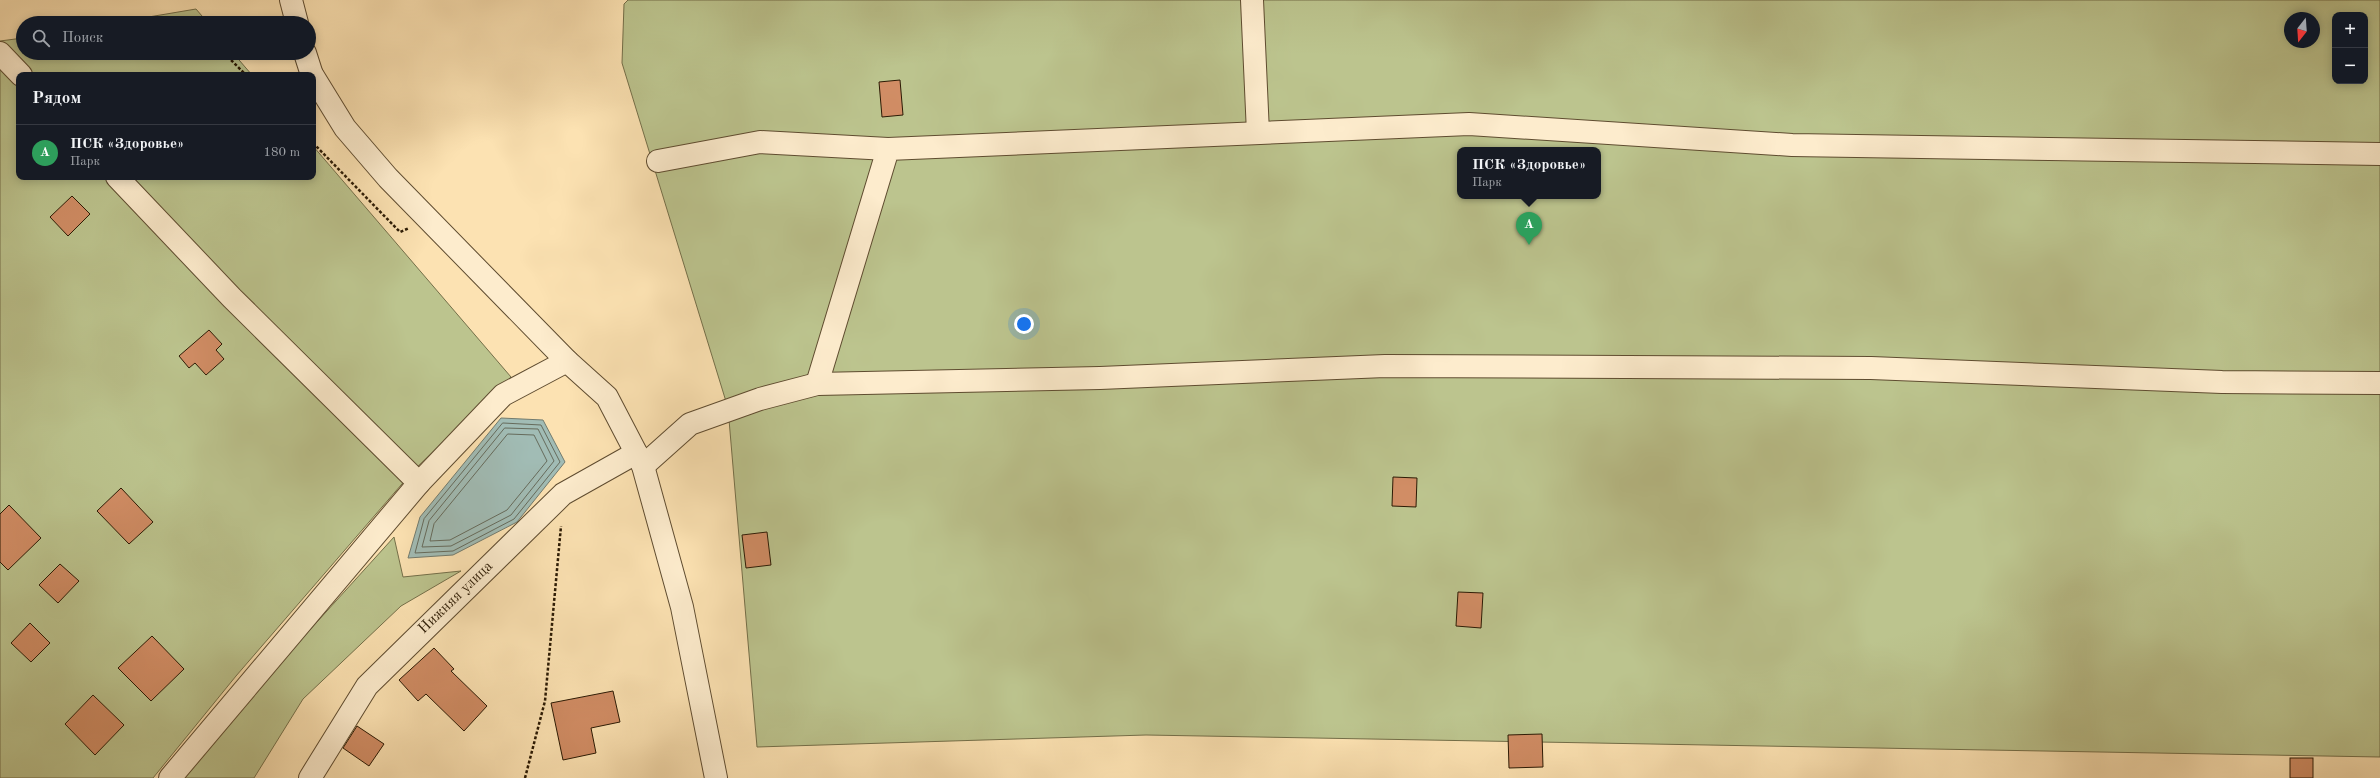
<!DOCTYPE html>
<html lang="ru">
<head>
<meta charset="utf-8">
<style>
  :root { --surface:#171b24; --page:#20242c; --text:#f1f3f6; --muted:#9ea1a6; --line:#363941; --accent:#c59692 }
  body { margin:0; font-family:"Old Standard TT",serif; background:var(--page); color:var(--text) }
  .controls { position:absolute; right:12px; top:12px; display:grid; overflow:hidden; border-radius:8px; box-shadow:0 2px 10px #0003 }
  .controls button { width:36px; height:36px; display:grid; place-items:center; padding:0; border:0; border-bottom:1px solid var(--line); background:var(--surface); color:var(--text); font:20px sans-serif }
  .compass { position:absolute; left:2284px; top:12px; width:36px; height:36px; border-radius:50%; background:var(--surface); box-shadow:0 2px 10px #0003; rotate:197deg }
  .you { position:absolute; left:1024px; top:324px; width:14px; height:14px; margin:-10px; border:3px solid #fff; border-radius:50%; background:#1a73e8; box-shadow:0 0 0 6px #1a73e833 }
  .badge { display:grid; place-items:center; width:26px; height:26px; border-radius:50%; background:var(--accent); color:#fff; font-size:13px; font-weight:700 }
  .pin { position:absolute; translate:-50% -33px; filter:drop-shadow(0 1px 2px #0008) }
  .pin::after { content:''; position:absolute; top:21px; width:14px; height:12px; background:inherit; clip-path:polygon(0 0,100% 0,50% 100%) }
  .popup { position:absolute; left:1457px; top:147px; width:144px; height:52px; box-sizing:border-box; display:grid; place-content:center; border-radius:8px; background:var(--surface); filter:drop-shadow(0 1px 3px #0005); font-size:13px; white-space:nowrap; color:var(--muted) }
  .popup b { font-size:15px; color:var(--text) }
  .popup::after { content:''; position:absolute; left:50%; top:100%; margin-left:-8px; border:8px solid transparent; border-top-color:var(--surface) }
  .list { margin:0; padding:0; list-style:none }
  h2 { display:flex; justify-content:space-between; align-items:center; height:52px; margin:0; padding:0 16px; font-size:17px }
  h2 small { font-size:13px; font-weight:400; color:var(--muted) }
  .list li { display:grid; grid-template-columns:26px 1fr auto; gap:12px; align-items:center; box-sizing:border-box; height:56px; padding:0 16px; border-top:1px solid var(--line) }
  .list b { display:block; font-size:15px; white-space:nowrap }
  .list p { margin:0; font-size:13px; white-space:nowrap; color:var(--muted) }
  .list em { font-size:13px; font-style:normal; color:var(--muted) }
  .icon { flex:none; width:22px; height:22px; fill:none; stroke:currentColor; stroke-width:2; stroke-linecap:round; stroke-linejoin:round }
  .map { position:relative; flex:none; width:2380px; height:778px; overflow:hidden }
  .search { position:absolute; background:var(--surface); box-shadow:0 2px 10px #0003; left:16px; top:16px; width:300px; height:44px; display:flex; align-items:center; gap:10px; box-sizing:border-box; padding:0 14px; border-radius:22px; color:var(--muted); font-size:15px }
  .panel { position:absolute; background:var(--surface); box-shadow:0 2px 10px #0003; left:16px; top:72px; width:300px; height:108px; border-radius:8px }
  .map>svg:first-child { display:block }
</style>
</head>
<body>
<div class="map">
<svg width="2380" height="778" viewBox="0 0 2380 778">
  <rect width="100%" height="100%" fill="#fce2b2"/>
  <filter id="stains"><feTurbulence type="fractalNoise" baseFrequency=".005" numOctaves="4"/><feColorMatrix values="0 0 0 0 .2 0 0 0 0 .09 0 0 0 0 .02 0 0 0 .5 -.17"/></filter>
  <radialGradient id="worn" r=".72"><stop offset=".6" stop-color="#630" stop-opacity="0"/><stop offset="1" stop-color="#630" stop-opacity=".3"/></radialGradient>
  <g fill="#bcc48e" stroke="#746f49" fill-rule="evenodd">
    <path d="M628 0H2380V757L1146 735 757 747 728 408 622 63 624 4ZM2335 15H2365V81H2335ZM2290 18H2314V42H2290ZM1460 150H1598V196H1460Z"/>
    <path d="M196 9 208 23H113Z"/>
    <path d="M23 38V53H233L252 75H19V177H313V146L511 377 414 470 236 676 153 778H0V41Z"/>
    <path d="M394 537 403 577 461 571 401 606 303 699 254 778H183L239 708Z"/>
  </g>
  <path fill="#a1bcb5" stroke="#727b6e" d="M501 418 543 420 565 462 517 522 453 555 408 558 420 517Z"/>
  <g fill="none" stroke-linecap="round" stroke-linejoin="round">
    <g stroke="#666b5c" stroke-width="1">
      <path d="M503 423 541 425 560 462 514 519 453 551 415 553 424 519Z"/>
      <path d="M505 428 538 429 554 461 511 515 451 546 422 547 429 521Z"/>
      <path d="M508 434 534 435 547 461 507 510 450 540 430 541 434 524Z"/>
    </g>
  </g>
  <g fill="#d18d65" stroke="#2b1a04">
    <path d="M900 80 903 115 882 117 879 82Z"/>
    <path d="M72 196 90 214 68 236 50 217Z"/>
    <path d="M209 330 222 344 216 350 224 359 206 375 195 363 189 368 179 356Z"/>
    <path d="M1393 477 1417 478 1416 507 1392 506Z"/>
    <path d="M121 488 153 522 129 544 97 511Z"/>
    <path d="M9 505 41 538 8 570 0 562V514Z"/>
    <path d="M767 532 771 565 746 568 742 535Z"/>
    <path d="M60 564 79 581 58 603 39 585Z"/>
    <path d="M1458 592 1483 593 1481 628 1456 626Z"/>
    <path d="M30 623 50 643 31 662 11 643Z"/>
    <path d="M152 636 184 669 151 701 118 668Z"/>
    <path d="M434 648 454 669 451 671 487 706 464 731 426 694 418 701 399 680Z"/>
    <path d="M613 691 620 722 591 728 596 753 563 760 551 703Z"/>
    <path d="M93 695 124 725 95 755 65 724Z"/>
    <path d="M357 726 384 744 369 766 343 748Z"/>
    <path d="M1542 734 1543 767 1509 768 1508 735Z"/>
    <rect x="2290" y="758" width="23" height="20"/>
  </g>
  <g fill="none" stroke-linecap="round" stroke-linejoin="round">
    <defs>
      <g id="minor">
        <path d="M291 0 297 23"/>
        <path d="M1252 0 1258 133"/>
        <path d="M0 53 21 75"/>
        <path d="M305 53 312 75"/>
        <path d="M313 76 345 128 388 178 567 361 607 397 643 466 682 607 716 778"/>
        <path d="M658 161 760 142 888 149"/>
        <path d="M117 177 232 298 419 483"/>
        <path d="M817 384 888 149 1469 124 1792 145 2380 154"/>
        <path d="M643 466 690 424 760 399 817 384 1100 378 1385 366 1871 368 2222 382 2380 383"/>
        <path d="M170 778 419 483 503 395 567 361"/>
        <path d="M310 778 367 686 563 494 636 453"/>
      </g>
    </defs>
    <use href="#minor" stroke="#5f4c30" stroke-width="24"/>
    <g stroke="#2b1a04" stroke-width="2.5" stroke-dasharray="3 2" stroke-linecap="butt">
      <path d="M164 23 190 19 195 23"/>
      <path d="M224 53 246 75"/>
      <path d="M313 143 400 232 409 228"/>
      <path d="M525 778 545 701 561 526"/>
    </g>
    <use href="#minor" stroke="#fdeccd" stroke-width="22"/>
  </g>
  <g text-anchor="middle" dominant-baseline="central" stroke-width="4" stroke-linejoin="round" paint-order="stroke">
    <g font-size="15" fill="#2b1a04" stroke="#fdeccd">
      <text transform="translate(456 598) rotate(-44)">Нижняя улица</text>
    </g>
  </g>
  <rect width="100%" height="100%" filter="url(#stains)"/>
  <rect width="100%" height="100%" fill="url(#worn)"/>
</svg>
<div class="controls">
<button>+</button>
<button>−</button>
</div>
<svg class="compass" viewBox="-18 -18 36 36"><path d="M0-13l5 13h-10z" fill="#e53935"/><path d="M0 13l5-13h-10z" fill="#9ea1a6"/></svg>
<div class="you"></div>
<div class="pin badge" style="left:1529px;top:245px;background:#2e9e5b">A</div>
<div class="popup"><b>ПСК «Здоровье»</b>Парк</div>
<div class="search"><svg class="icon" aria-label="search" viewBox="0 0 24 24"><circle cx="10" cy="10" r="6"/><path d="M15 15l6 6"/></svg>Поиск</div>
<section class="panel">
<h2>Рядом<small></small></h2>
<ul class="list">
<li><span class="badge" style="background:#2e9e5b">A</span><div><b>ПСК «Здоровье»</b><p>Парк</p></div><em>180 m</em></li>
</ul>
</section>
</div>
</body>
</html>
